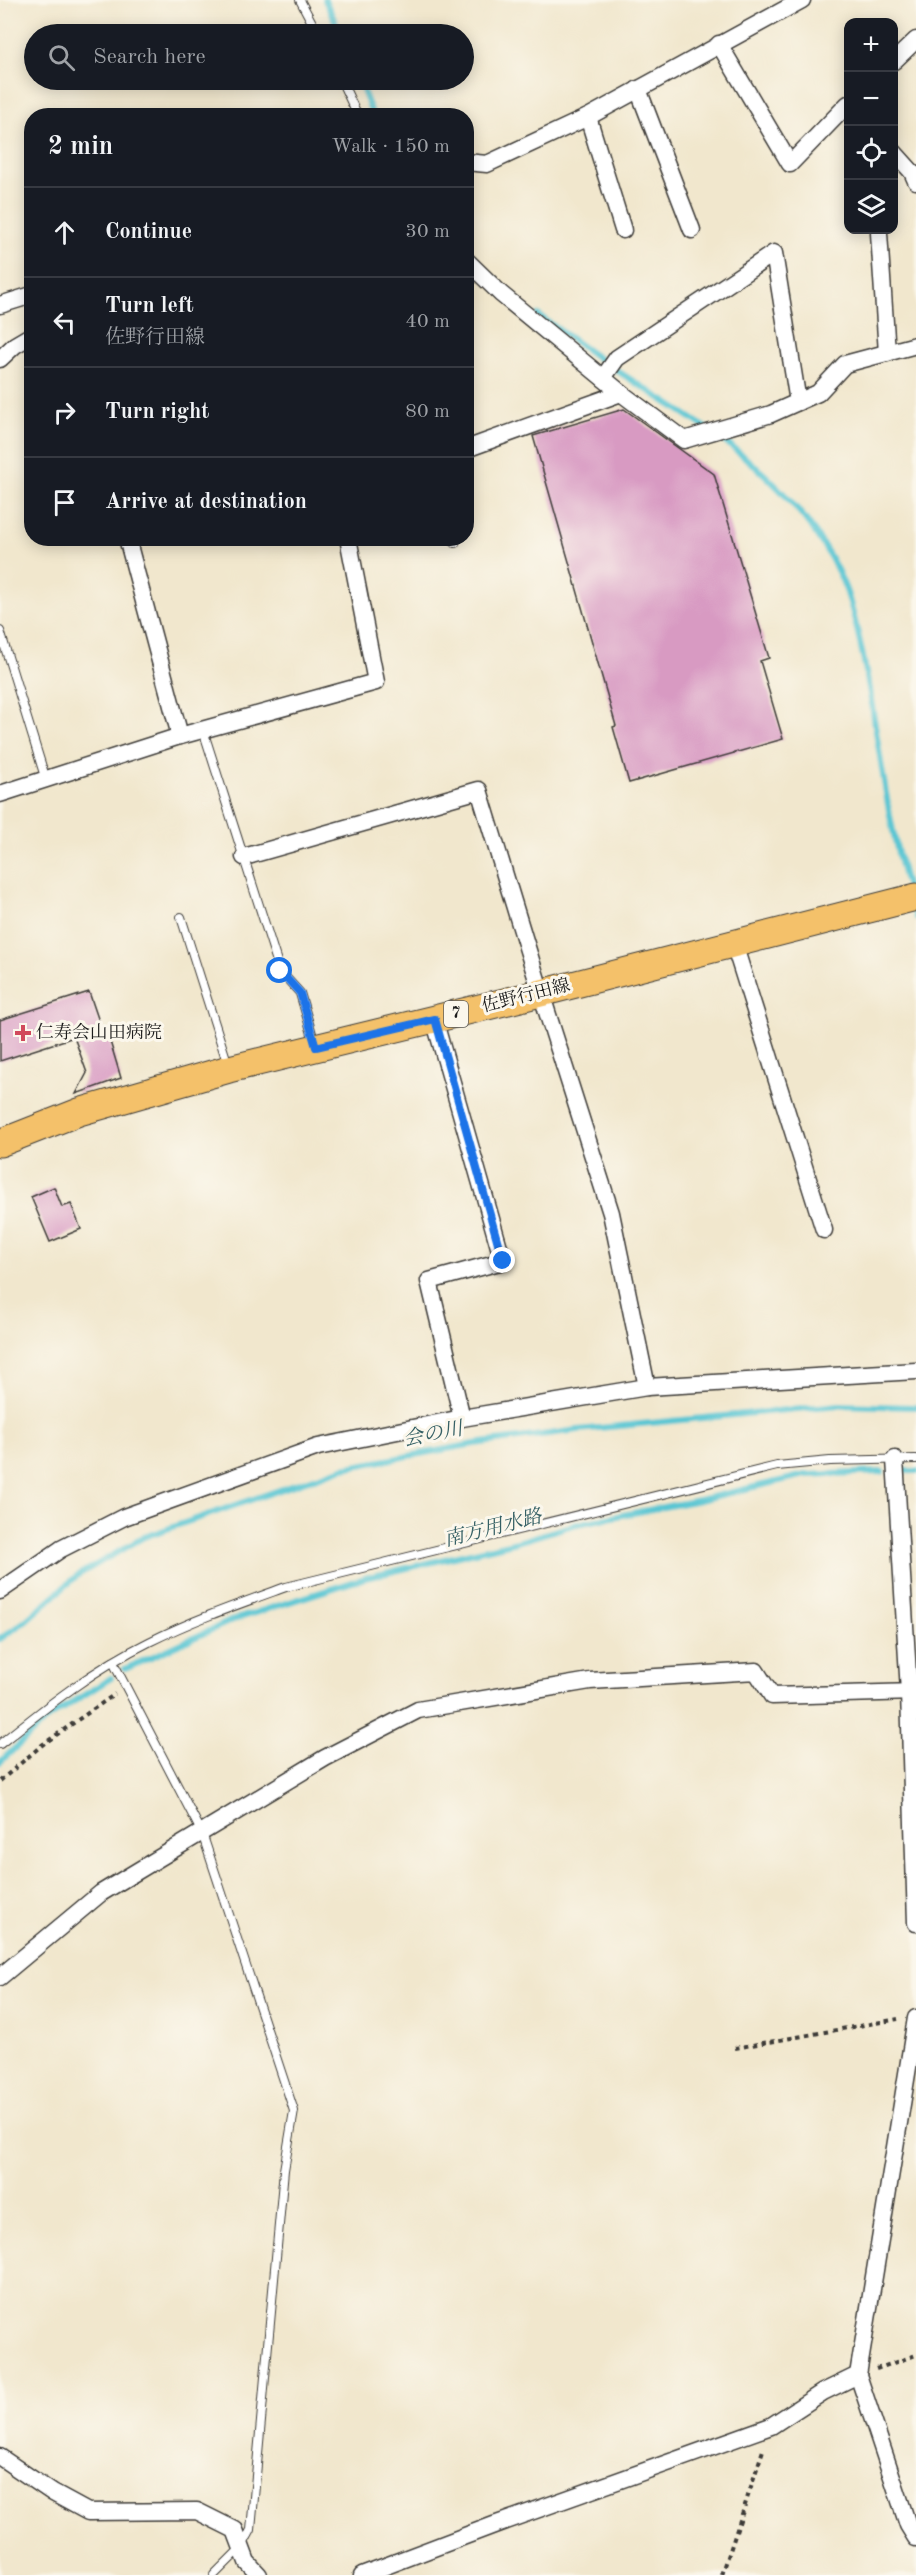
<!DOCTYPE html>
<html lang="en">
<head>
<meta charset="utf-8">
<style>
  :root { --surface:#171b24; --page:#242831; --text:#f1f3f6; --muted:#9ea1a6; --line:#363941 }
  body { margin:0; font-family:"Old Standard TT","Noto Serif JP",serif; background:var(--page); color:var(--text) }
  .controls { position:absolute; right:18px; top:18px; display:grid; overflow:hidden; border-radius:12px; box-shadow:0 3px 15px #0003 }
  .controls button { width:54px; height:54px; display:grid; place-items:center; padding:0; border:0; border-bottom:2px solid var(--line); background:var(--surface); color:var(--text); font:30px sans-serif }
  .stop { position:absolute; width:18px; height:18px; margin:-14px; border:4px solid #1a73e8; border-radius:50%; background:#fff }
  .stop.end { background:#1a73e8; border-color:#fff; box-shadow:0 2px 6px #0008 }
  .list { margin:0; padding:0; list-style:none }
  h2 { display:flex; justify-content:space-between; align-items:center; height:78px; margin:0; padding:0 24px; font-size:26px }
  h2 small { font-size:20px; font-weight:400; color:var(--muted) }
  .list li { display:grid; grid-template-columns:39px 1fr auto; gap:18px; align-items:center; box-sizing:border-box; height:90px; padding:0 24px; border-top:2px solid var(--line) }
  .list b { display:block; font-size:22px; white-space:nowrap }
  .list p { margin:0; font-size:20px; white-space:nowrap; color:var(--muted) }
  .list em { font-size:20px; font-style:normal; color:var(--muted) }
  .icon { flex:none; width:33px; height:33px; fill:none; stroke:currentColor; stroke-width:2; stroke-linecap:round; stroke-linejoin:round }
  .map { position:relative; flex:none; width:916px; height:2575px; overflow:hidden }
  .search { position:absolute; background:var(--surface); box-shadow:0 3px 15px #0003; left:24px; top:24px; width:450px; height:66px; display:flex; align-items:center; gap:15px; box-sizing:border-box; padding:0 21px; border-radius:33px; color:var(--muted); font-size:22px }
  .panel { position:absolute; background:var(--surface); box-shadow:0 3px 15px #0003; left:24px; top:108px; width:450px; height:438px; border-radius:24px }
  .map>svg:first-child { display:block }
</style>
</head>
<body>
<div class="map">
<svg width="916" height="2575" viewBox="0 0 916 2575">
  <rect width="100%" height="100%" fill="#fbf7ec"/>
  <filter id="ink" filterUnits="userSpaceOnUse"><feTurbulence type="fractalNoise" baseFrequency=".0167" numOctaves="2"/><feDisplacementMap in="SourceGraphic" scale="12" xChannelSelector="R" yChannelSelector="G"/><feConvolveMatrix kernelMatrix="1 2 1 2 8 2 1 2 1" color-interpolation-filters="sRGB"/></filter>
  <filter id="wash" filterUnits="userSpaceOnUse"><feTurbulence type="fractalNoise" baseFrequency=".008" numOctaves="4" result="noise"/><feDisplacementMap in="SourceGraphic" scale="24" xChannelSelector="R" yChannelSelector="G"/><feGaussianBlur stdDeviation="1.35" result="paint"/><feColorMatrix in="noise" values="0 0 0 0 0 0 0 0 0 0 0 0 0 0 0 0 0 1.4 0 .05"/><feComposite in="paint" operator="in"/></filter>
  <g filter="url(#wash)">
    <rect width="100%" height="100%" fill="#f1e7cd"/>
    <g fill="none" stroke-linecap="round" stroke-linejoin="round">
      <g stroke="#5ac6d3" stroke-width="6">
        <path d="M325 0 341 34"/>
        <path d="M359 80 373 116"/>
        <path d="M538 315C563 332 587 351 613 368 694 421 773 462 825 548 836 566 846 586 851 606 877 699 880 798 908 891"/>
        <path d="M912 904 916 917"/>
        <path d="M906 1471H916"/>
        <path d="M0 1639 24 1622 78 1575 144 1537 343 1468 474 1444 578 1430 839 1405 916 1407"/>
        <path d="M125 1669 233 1620 365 1578 517 1542 577 1524 699 1500 805 1475 882 1472"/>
        <path d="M0 1762 48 1718 111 1678"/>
      </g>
    </g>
    <g id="blocks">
      <g fill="#d89ac2">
        <path d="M624 409 714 474 769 658 760 661 783 739 629 783 613 727 616 726 533 436Z"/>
        <path d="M89 992 105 1039 109 1038 121 1078 76 1094 87 1073 74 1037 0 1061V1020Z"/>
        <path d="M54 1187 62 1207 71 1204 81 1229 50 1242 31 1197Z"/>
      </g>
    </g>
  </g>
  <g filter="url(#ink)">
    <use href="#blocks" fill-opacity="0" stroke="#3c3a37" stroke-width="1.5"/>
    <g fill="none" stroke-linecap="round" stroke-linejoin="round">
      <defs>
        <g id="lane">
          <path d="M300 0 318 34"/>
          <path d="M341 80 358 116"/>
          <path d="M454 538 455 543"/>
          <path d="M0 631 46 780"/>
          <path d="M203 730 280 971 300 993 315 1044"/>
          <path d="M181 917 228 1065"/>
          <path d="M113 1662 202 1833 294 2111 284 2170 251 2530 241 2548 214 2575"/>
          <path d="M0 1744C47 1706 94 1669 149 1642 193 1620 239 1604 286 1587L777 1466 830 1461 916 1459"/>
        </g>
        <g id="street">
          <path d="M719 44 790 164 848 104"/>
          <path d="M894 61 916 40"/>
          <path d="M638 89 692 230"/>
          <path d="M588 117 623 230"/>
          <path d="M894 152 912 172 916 181"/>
          <path d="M466 162 487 164 588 117 802 0"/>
          <path d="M879 233 887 353"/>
          <path d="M466 260 501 294 621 393 466 449"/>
          <path d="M0 305 32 295"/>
          <path d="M0 359 15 345 32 335"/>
          <path d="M603 378 617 358 774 253 798 402"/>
          <path d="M621 393 684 440 771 414 818 393 845 364 916 345"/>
          <path d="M180 736 376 682 348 538"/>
          <path d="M0 794 180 736 127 538"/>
          <path d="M244 857 479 790 541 993 611 1213 647 1387"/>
          <path d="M734 944 824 1230"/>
          <path d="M434 1019 503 1261 429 1281 462 1418"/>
          <path d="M895 1459 909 1692 916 1923"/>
          <path d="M0 1591 61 1549 124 1517 318 1447 462 1418 647 1387 916 1371"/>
          <path d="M0 1977 101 1893 325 1758 418 1710 590 1681 756 1671 772 1696 916 1692"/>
          <path d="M916 2018 858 2375 908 2525 916 2538"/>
          <path d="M0 2457 53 2493 88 2512 197 2511 235 2530 247 2562 259 2575"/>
          <path d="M362 2575 494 2525 771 2426 823 2392 858 2375"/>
        </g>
        <path id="primary" d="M0 1143 79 1112 229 1069 541 993 916 897"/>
      </defs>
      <use href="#lane" stroke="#3c3a37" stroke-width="10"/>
      <use href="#street" stroke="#3c3a37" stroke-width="19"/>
      <use href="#primary" stroke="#3c3a37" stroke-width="29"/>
      <g stroke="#3c3a37" stroke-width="4" stroke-dasharray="4.5 4.5" stroke-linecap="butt">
        <path d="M0 1781 42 1745 115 1694"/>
        <path d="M735 2048 898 2019"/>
        <path d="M876 2369 916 2355"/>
        <path d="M722 2575 764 2447"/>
      </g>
      <use href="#lane" stroke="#fff" stroke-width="8"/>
      <use href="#street" stroke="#fff" stroke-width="16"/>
      <use href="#primary" stroke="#f4c16a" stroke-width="27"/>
    </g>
  </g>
  <g fill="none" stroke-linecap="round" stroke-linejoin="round" filter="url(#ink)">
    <path stroke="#1a73e8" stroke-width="8" d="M280 971 300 993 316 1047 435 1019 503 1261"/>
  </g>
  <path fill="#d1495b" stroke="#fbf7ec" stroke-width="2" d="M20 1024h6v6h6v6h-6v6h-6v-6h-6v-6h6z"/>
  <g text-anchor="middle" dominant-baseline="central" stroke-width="6" stroke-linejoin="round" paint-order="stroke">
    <rect fill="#fbf7ec" stroke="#5f5e5a" stroke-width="1.5" x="444" y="1001" width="24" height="26" rx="4.5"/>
    <g font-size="16" font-weight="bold" fill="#1c1c1c">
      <text x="456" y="1014">7</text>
    </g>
    <g font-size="18" fill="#1c1c1c" stroke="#fbf7ec">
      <text transform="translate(526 996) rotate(-14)">佐野行田線</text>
    </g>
    <g font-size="18" fill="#1c1c1c" stroke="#fbf7ec" text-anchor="start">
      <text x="36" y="1033">仁寿会山田病院</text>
    </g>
    <g font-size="20" font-style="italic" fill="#356065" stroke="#fbf7ec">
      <text transform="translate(433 1435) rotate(-11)">会の川</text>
      <text transform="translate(493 1529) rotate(-14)">南方用水路</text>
    </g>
  </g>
</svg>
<div class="controls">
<button>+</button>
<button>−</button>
<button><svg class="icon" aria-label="locate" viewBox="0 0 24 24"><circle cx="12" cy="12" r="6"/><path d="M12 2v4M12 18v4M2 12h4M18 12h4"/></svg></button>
<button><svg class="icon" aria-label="layers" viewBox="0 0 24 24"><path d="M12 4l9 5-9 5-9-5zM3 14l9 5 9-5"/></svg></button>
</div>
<div class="stop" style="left:280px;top:971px"></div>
<div class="stop end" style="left:503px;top:1261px"></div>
<div class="search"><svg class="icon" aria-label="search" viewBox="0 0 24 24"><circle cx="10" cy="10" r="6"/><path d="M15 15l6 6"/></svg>Search here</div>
<section class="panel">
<h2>2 min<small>Walk · 150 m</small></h2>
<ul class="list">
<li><svg class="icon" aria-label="ahead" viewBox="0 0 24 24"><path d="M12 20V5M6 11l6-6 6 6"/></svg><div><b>Continue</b></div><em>30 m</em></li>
<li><svg class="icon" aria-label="left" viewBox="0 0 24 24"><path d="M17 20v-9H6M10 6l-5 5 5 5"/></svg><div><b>Turn left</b><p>佐野行田線</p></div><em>40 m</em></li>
<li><svg class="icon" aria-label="right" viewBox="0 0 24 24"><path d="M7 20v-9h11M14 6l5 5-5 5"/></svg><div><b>Turn right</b></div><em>80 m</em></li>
<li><svg class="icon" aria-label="arrive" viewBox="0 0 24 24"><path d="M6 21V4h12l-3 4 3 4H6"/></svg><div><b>Arrive at destination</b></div></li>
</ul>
</section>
</div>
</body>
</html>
